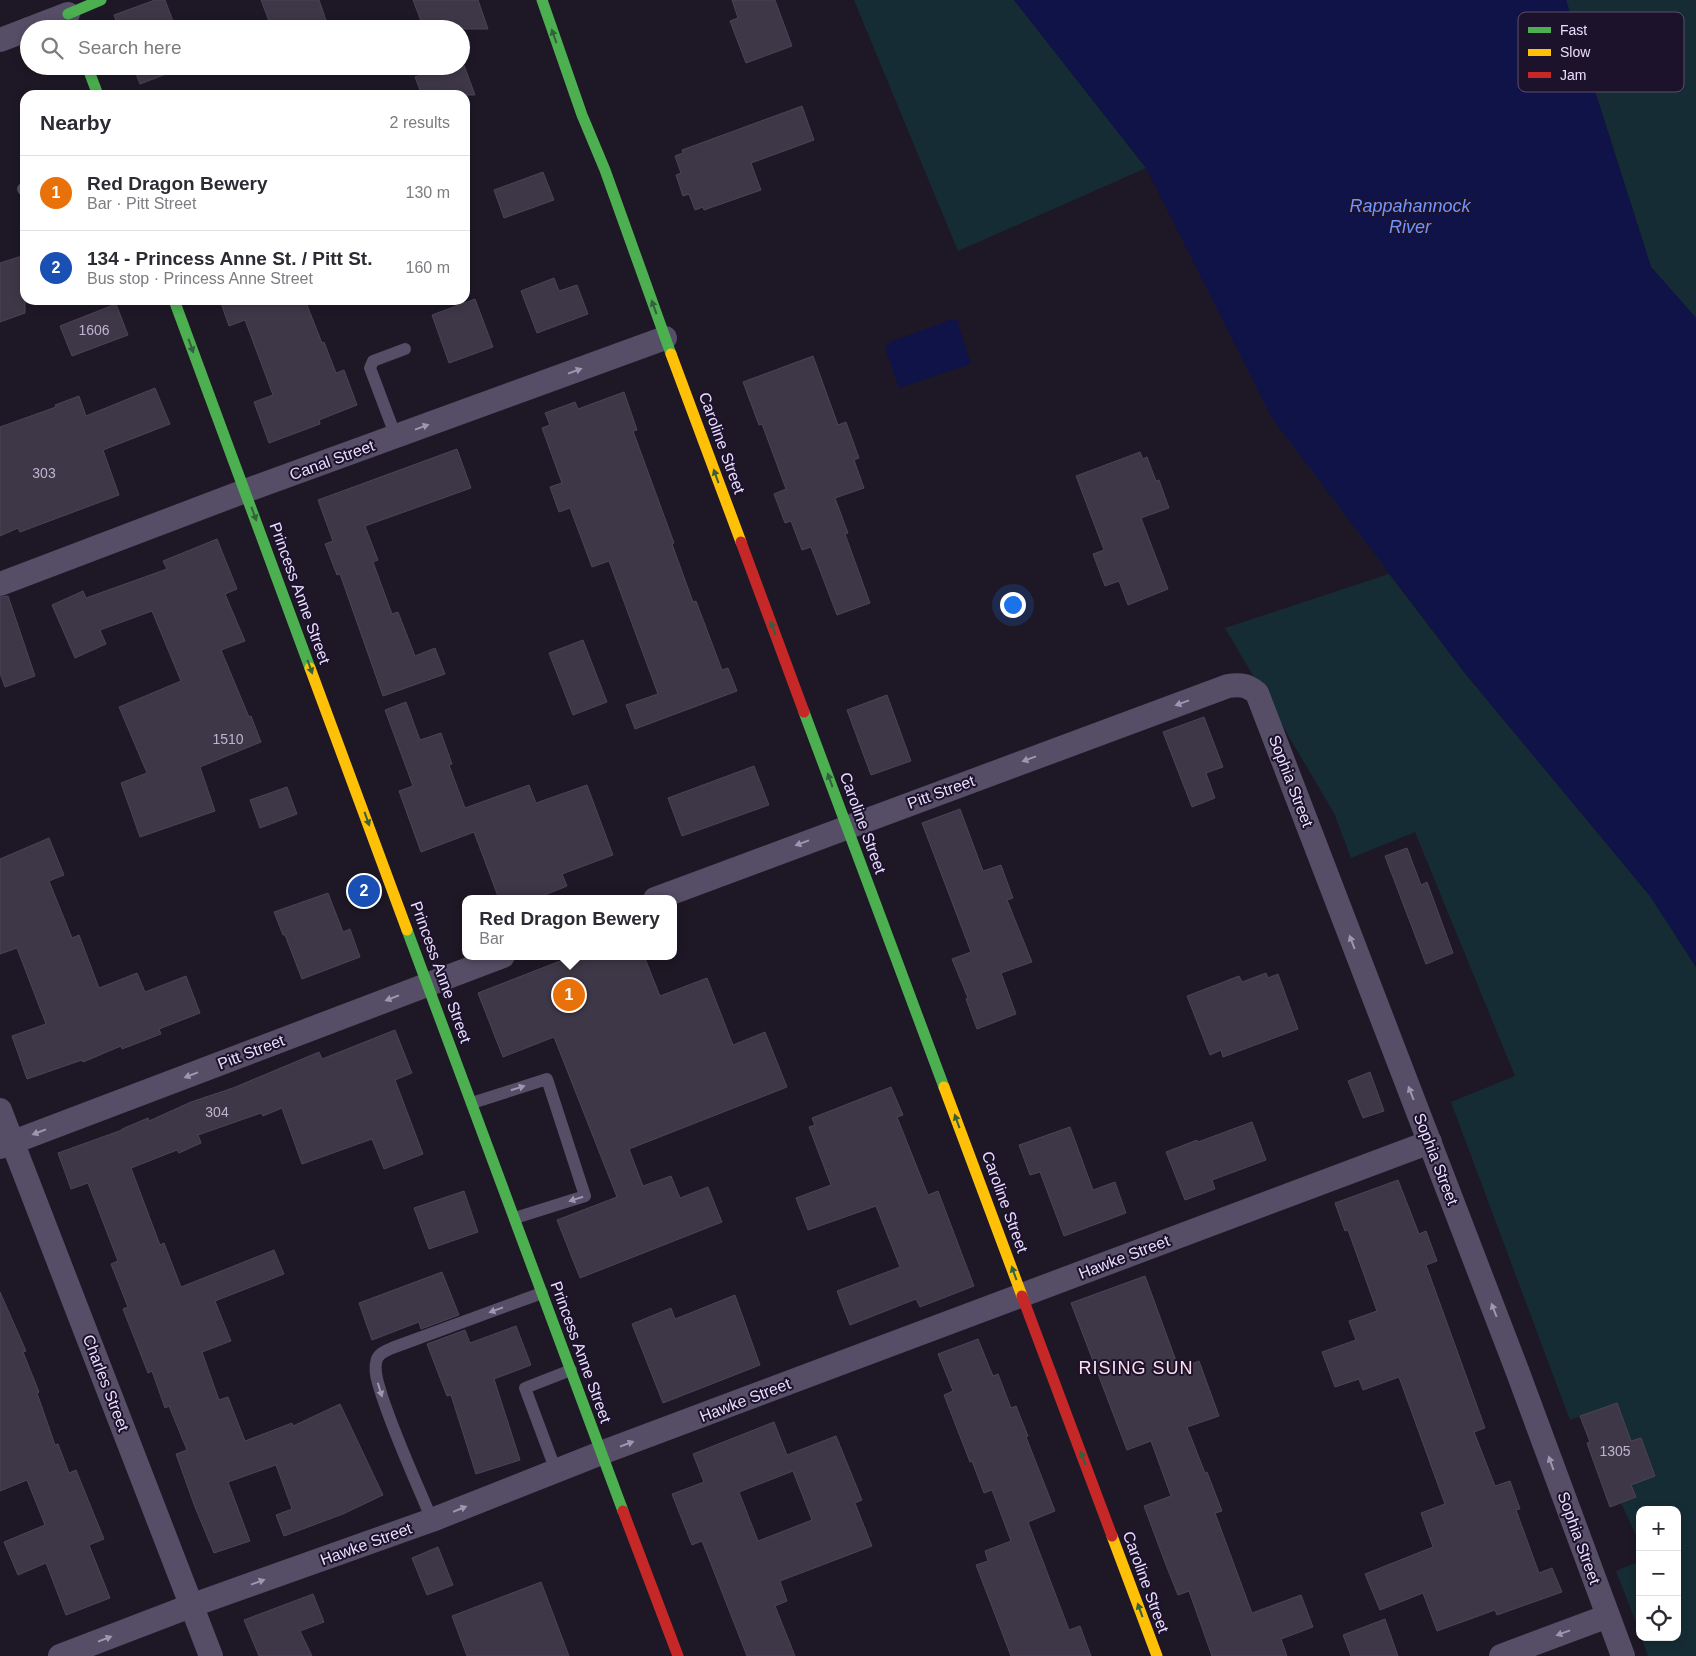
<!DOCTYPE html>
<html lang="en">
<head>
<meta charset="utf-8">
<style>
  :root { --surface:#fff; --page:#f7f7f7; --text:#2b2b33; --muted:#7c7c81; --line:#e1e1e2; --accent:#b45309 }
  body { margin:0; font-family:Helvetica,sans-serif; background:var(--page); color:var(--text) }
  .controls { position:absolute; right:15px; bottom:15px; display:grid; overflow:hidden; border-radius:10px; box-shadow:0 2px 8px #0003 }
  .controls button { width:45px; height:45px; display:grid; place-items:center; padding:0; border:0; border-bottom:1px solid var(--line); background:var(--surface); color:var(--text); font:25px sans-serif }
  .you { position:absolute; left:1012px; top:604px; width:18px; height:18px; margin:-12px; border:4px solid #fff; border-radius:50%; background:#1a73e8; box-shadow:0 0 0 8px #1a73e833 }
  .badge { display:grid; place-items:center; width:32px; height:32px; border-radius:50%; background:var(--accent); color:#fff; font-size:16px; font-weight:700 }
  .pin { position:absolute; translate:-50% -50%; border:2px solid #fff; box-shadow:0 1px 5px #0006 }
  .popup { position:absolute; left:462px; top:895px; width:215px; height:65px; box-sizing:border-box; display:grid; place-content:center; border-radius:10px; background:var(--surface); filter:drop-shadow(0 1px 4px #0005); font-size:16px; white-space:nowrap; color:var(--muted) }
  .popup b { font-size:19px; color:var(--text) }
  .popup::after { content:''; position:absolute; left:50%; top:100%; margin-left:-10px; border:10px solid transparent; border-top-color:var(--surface) }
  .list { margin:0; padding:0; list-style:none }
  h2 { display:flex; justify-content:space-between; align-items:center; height:65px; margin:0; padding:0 20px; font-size:21px }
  h2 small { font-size:16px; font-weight:400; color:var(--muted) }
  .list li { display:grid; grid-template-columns:32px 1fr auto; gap:15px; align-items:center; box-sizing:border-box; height:75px; padding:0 20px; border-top:1px solid var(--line) }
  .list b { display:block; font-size:19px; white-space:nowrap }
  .list p { margin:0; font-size:16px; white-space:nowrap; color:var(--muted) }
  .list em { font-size:16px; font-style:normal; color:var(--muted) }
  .icon { flex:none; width:28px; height:28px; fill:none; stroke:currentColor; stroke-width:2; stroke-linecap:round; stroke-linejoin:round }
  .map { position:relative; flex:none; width:1696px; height:1656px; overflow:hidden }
  .search { position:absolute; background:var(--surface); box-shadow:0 2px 8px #0003; left:20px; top:20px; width:450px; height:55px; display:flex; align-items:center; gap:12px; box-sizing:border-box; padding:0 18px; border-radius:28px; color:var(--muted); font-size:19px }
  .panel { position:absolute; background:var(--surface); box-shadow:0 2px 8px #0003; left:20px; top:90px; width:450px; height:215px; border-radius:15px }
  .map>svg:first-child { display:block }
</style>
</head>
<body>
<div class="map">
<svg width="1696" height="1656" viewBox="0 0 1696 1656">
  <rect width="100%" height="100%" fill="#1e1826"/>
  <g fill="#162c34">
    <path d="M854 0H1014L1146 168 958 251Z"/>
    <path d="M1566 0H1696V318L1651 267Z"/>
    <path d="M1389 574 1464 672 1650 896 1696 967V1656H1648L1641 1637H1677V1510H1640V1544L1621 1503 1636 1497 1631 1485 1655 1476 1641 1438 1631 1441 1616 1403 1570 1420 1451 1102 1515 1076 1415 832 1351 858 1334 813 1225 628Z"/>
    <path d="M1640 1561V1633L1616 1571Z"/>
  </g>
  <g fill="#0f1347">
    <path d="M1014 0H1566L1651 267 1696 318V967L1650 896 1464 672 1272 418 1146 168Z"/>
    <path d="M953 319 957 320 971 364 899 388 885 348 890 342Z"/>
  </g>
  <g fill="#3e3747" stroke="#4c4358" fill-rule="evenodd">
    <path d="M155 0H165L176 29H119L114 15Z"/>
    <path d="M261 0H319L329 29H272Z"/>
    <path d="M413 0H478L488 29H424Z"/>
    <path d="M732 0H775L792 46 746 63 730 21 738 18Z"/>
    <path d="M462 60 475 95H422L415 77 446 66H461Z"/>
    <path d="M133 66H187L140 84Z"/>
    <path d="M802 106 814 140 751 163 761 190 704 210 703 207 695 210 689 194 683 196 676 175 681 173 675 156 683 153 682 150Z"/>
    <path d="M543 172 554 200 504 218 494 190Z"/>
    <path d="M25 255V313L0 322V263Z"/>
    <path d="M554 278 559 291 577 285 588 314 537 333 521 291Z"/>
    <path d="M475 299 493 347 449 363 432 315Z"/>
    <path d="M220 300H305L322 343 324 342 336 373 344 370 357 405 319 420 320 424 269 443 254 402 273 395 245 320 229 326Z"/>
    <path d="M116 304 128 335 72 356 60 326Z"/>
    <path d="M813 356 838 425 846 422 859 458 854 460 864 488 835 498 848 533 845 534 870 603 837 615 811 547 802 550 791 521 785 523 774 494 786 489 762 424 759 425 743 382Z"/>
    <path d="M155 388 170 424 103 450 119 495 20 532 18 528 0 536V427L56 407 55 405 79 396 86 416Z"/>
    <path d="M624 392 637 430 633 431 674 543 672 544 693 602 696 601 722 670 728 668 737 691 635 729 626 705 658 694 609 561 592 567 570 508 559 512 550 487 562 483 542 428 550 425 545 413 575 402 578 409Z"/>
    <path d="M457 449 471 488 365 526 378 560 373 562 392 614 398 612 415 656 435 648 445 674 383 696 340 574 337 575 325 544 333 541 318 500Z"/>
    <path d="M1140 452 1143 459 1147 457 1156 481 1159 480 1169 508 1141 518 1168 589 1128 605 1119 581 1105 586 1093 554 1104 550 1076 476Z"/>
    <path d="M217 539 237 589 225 594 245 641 221 650 249 717 251 716 261 742 200 767 215 811 140 837 121 783 147 773 119 707 181 681 152 611 100 630 106 644 75 658 52 605 83 591 86 598 167 569 163 561Z"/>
    <path d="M8 596 35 676 5 687 0 673V597Z"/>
    <path d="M583 640 607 702 573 715 549 653Z"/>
    <path d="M887 695 911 761 871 775 847 710Z"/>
    <path d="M406 702 420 740 441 733 452 764 449 765 465 808 529 785 536 803 587 785 613 855 562 874 567 886 535 899H499L474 832 421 852 399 791 413 786 385 710Z"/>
    <path d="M1204 717 1223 767 1206 773 1215 798 1192 807 1163 732Z"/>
    <path d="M754 766 769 805 682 836 668 798Z"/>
    <path d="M287 787 297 814 260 828 250 800Z"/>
    <path d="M960 809 983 871 1001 865 1013 898 1007 900 1032 962 1001 973 1016 1014 977 1029 966 999 968 998 952 959 971 952 922 823Z"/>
    <path d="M49 838 64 875 49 881 72 938 79 935 99 988 137 973 145 992 186 976 200 1013 159 1029 161 1034 122 1049 121 1046 83 1062 82 1060 27 1079 12 1036 46 1024 17 948 0 954V859Z"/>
    <path d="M1407 848 1421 885 1427 882 1453 953 1426 964 1385 856Z"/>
    <path d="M328 893 343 932 350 929 360 957 302 979 285 935H283L274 912Z"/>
    <path d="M573 956H644L660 996 707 978 733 1045 765 1032 787 1087 629 1149 643 1186 671 1176 680 1198 708 1187 722 1222 580 1278 557 1220 617 1197 554 1037 503 1057 478 993Z"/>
    <path d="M1266 973 1268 978 1278 974 1298 1029 1223 1057 1221 1050 1210 1055 1187 996 1239 976 1242 982Z"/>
    <path d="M395 1030 412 1073 395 1080 423 1154 384 1169 372 1139 302 1164 282 1108 263 1116 261 1113 198 1135 201 1143 179 1153 177 1150 131 1168 160 1245 164 1243 181 1287 274 1250 284 1274 215 1301 231 1341 202 1352 219 1400 228 1397 245 1441 292 1423 293 1426 340 1404 383 1495 343 1514 284 1536 276 1515 292 1509 276 1465 228 1482 250 1541 214 1553 195 1507 176 1454 187 1450 169 1406 165 1408 152 1371 148 1373 123 1309 128 1307 111 1264 118 1261 88 1183 71 1189 58 1153 122 1130V1129L148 1118 149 1121 191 1102 233 1088 319 1052 322 1059Z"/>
    <path d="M1370 1072 1384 1111 1363 1118 1348 1081Z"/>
    <path d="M891 1087 903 1115 897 1117 928 1195 938 1191 974 1286 920 1307 916 1299 850 1325 837 1291 900 1267 876 1206 808 1230 796 1198 831 1185 809 1127 815 1125 812 1118Z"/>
    <path d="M1252 1122 1266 1160 1212 1180 1215 1189 1185 1200 1166 1152 1197 1140 1198 1142Z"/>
    <path d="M1070 1127 1093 1190 1115 1182 1126 1213 1064 1236 1040 1172 1030 1175 1019 1145Z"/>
    <path d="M1398 1180 1419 1234 1426 1231 1437 1261 1426 1265 1485 1428 1474 1432 1495 1486 1510 1481 1520 1509 1516 1510 1539 1573 1552 1568 1562 1592 1497 1615 1495 1610 1437 1631 1423 1593 1380 1610 1365 1574 1433 1547 1421 1513 1445 1504 1399 1377 1363 1390 1359 1379 1335 1387 1322 1352 1356 1340 1349 1321 1377 1311 1348 1230 1345 1231 1335 1203Z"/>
    <path d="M464 1191 478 1232 429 1249 414 1208Z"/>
    <path d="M442 1272 459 1315 421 1329 419 1322 372 1340 359 1303Z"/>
    <path d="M1145 1276 1179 1369 1199 1361 1219 1416 1187 1427 1205 1473 1207 1472 1222 1511 1215 1513 1252 1613 1301 1595 1313 1627 1281 1639 1287 1656H1212L1189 1591 1178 1595 1166 1565 1144 1506 1171 1496 1151 1441 1127 1450 1071 1303Z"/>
    <path d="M0 1292 26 1351 23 1352 39 1392 37 1393 55 1445 58 1444 69 1473 76 1470 104 1539 89 1545 110 1598 66 1615 46 1563 18 1575 4 1542 45 1525 27 1480 0 1491Z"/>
    <path d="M735 1295 760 1365 663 1403 632 1324 671 1308 675 1319Z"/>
    <path d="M516 1326 531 1365 494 1379 520 1460 476 1474 451 1395 447 1396 427 1344 465 1330 470 1343Z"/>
    <path d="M978 1339 993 1376 998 1374 1011 1408 1016 1406 1028 1436 1026 1437 1055 1511 1028 1522 1069 1630 1080 1626 1091 1656H1011L976 1565 988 1561 985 1551 1011 1541 992 1490 984 1493 972 1461 970 1462 944 1395 953 1391 938 1354Z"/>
    <path d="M1617 1403 1631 1441 1641 1438 1655 1476 1631 1485 1636 1497 1610 1507 1587 1443 1590 1442 1580 1416Z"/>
    <path d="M774 1422 787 1455 836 1436 862 1500 855 1503 872 1546 780 1581 787 1601 775 1606 795 1656H747L702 1541 692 1545 672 1494 704 1482 693 1454ZM793 1471 812 1520 758 1541 739 1492Z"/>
    <path d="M438 1547 453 1585 427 1595 412 1558Z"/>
    <path d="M541 1582 569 1656H467L452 1616Z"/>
    <path d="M313 1594 324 1622 300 1631 312 1656H259L244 1620Z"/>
    <path d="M1385 1619 1398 1656H1351L1343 1635Z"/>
  </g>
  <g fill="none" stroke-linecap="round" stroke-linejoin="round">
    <g stroke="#554e66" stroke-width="12">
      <path d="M23 189H25"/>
      <path d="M396 437 370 368 373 361 405 349"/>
      <path d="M472 1103 547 1079 585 1196 515 1218"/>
      <path d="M556 1471 525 1388 571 1370"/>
      <path d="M432 1520C415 1479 396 1439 382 1396 379 1386 374 1374 376 1363 377 1354 385 1351 392 1348L542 1293"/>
    </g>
    <g stroke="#554e66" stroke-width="24">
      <path d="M29 29 68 14"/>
      <path d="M0 40 29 29"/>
      <path d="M0 584 245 491 665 338"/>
      <path d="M655 899 1228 686C1240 684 1247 685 1257 693L1517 1370 1623 1656"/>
      <path d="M0 1110 211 1656"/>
      <path d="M0 1147 503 956"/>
      <path d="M60 1656 193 1605 432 1520 601 1453 1430 1142"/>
      <path d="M1501 1656 1608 1616"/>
    </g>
    <g stroke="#4caf50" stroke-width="11">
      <path d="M542 0 582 115 605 170 671 354"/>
      <path d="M68 14 101 0"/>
      <path d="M87 66 98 95"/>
      <path d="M174 300 310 668"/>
      <path d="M804 712 944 1087"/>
      <path d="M407 930 623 1511"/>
    </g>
    <g stroke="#ffc107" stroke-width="11">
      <path d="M671 354 741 542"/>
      <path d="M310 668 407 930"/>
      <path d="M944 1087 1022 1296"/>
      <path d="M1112 1536 1157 1656"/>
    </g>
    <g stroke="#c62828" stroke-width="11">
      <path d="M741 542 804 712"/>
      <path d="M1022 1296 1112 1536"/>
      <path d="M623 1511 678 1656"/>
    </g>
  </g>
  <defs><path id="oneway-solid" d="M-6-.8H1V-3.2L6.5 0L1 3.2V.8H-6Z" transform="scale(1.25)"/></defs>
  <g fill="#34603e">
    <use href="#oneway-solid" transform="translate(554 36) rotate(-109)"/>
    <use href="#oneway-solid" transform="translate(654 307) rotate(-110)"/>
    <use href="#oneway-solid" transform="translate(191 346) rotate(70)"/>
    <use href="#oneway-solid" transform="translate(716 476) rotate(-110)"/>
    <use href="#oneway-solid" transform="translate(254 514) rotate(70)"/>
    <use href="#oneway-solid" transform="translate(773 628) rotate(-110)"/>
    <use href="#oneway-solid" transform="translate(310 667) rotate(70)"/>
    <use href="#oneway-solid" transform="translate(830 780) rotate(-110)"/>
    <use href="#oneway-solid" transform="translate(367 819) rotate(70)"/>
    <use href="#oneway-solid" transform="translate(957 1121) rotate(-110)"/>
    <use href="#oneway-solid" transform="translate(1014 1273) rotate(-110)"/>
    <use href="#oneway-solid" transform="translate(1083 1458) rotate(-110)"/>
    <use href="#oneway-solid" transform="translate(1140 1610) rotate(-110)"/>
  </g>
  <g fill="#a096b2">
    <use href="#oneway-solid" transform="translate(575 371) rotate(-20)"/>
    <use href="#oneway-solid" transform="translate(422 427) rotate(-20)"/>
    <use href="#oneway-solid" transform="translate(1182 703) rotate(160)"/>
    <use href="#oneway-solid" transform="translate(1029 759) rotate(160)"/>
    <use href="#oneway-solid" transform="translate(802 843) rotate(160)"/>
    <use href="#oneway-solid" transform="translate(1352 942) rotate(-111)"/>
    <use href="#oneway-solid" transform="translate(392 998) rotate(159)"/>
    <use href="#oneway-solid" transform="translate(191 1075) rotate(159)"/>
    <use href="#oneway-solid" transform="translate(518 1088) rotate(-18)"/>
    <use href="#oneway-solid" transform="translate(1411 1093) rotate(-111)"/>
    <use href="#oneway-solid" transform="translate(39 1132) rotate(159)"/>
    <use href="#oneway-solid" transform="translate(576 1199) rotate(163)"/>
    <use href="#oneway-solid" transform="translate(496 1310) rotate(160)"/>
    <use href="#oneway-solid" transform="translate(1494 1310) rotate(-111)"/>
    <use href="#oneway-solid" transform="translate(380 1390) rotate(73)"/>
    <use href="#oneway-solid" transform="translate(627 1444) rotate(-21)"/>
    <use href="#oneway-solid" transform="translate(1551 1463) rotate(-110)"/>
    <use href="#oneway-solid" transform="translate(460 1509) rotate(-22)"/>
    <use href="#oneway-solid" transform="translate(258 1582) rotate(-20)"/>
    <use href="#oneway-solid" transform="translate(1563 1633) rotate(160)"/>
    <use href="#oneway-solid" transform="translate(105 1639) rotate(-21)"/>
  </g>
  <g text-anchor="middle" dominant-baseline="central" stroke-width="4" stroke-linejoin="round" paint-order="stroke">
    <g font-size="14" fill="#bfb4d0">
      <text x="94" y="330">1606</text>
      <text x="44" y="473">303</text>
      <text x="228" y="739">1510</text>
      <text x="217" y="1112">304</text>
      <text x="1615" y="1451">1305</text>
    </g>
    <g font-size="16" fill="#eadefe" stroke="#1d122c">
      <text transform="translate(722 443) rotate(70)">Caroline Street</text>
      <text transform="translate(332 460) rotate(-20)">Canal Street</text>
      <text transform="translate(300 593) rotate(70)">Princess Anne Street</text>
      <text transform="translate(1291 781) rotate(69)">Sophia Street</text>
      <text transform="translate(941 792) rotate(-20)">Pitt Street</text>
      <text transform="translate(863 823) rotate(70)">Caroline Street</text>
      <text transform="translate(441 972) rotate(70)">Princess Anne Street</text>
      <text transform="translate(251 1052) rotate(-21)">Pitt Street</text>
      <text transform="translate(1436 1159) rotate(69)">Sophia Street</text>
      <text transform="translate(1005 1202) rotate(70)">Caroline Street</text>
      <text transform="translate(1124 1257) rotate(-21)">Hawke Street</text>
      <text transform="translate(581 1352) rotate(70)">Princess Anne Street</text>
      <text transform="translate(106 1383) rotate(69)">Charles Street</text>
      <text transform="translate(745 1400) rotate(-21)">Hawke Street</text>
      <text transform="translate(1579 1538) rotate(70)">Sophia Street</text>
      <text transform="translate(366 1544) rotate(-20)">Hawke Street</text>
      <text transform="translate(1146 1582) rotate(70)">Caroline Street</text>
    </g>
    <g font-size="18" font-style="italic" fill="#6f96fc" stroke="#1d122c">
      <text x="1410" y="206">Rappahannock<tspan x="1410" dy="21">River</tspan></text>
    </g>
    <g font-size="18" letter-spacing="1" fill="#fee0eb" stroke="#1d122c">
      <text x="1136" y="1368">RISING SUN</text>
    </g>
  </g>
  <rect x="1518" y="12" width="166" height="80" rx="8" fill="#1d122c" stroke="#5a4f6b" stroke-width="1"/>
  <rect x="1528" y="27" width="23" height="6" fill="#4caf50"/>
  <rect x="1528" y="49" width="23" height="7" fill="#ffc107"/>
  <rect x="1528" y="72" width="23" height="6" fill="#c62828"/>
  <g font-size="14" fill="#eadefe">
    <text x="1560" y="35">Fast</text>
    <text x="1560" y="57">Slow</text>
    <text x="1560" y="80">Jam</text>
  </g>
</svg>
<div class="controls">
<button>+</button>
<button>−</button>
<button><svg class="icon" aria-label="locate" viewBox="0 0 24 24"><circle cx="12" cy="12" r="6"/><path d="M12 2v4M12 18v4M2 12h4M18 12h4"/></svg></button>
</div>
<div class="you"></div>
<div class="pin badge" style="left:569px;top:995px;background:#e8710a">1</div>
<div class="popup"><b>Red Dragon Bewery</b>Bar</div>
<div class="pin badge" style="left:364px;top:891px;background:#1a4fb4">2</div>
<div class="search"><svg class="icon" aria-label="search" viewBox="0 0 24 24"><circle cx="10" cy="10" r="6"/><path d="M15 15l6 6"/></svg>Search here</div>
<section class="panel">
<h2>Nearby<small>2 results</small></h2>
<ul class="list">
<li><span class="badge" style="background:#e8710a">1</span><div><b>Red Dragon Bewery</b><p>Bar · Pitt Street</p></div><em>130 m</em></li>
<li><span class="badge" style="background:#1a4fb4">2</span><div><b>134 - Princess Anne St. / Pitt St.</b><p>Bus stop · Princess Anne Street</p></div><em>160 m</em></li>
</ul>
</section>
</div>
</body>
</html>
